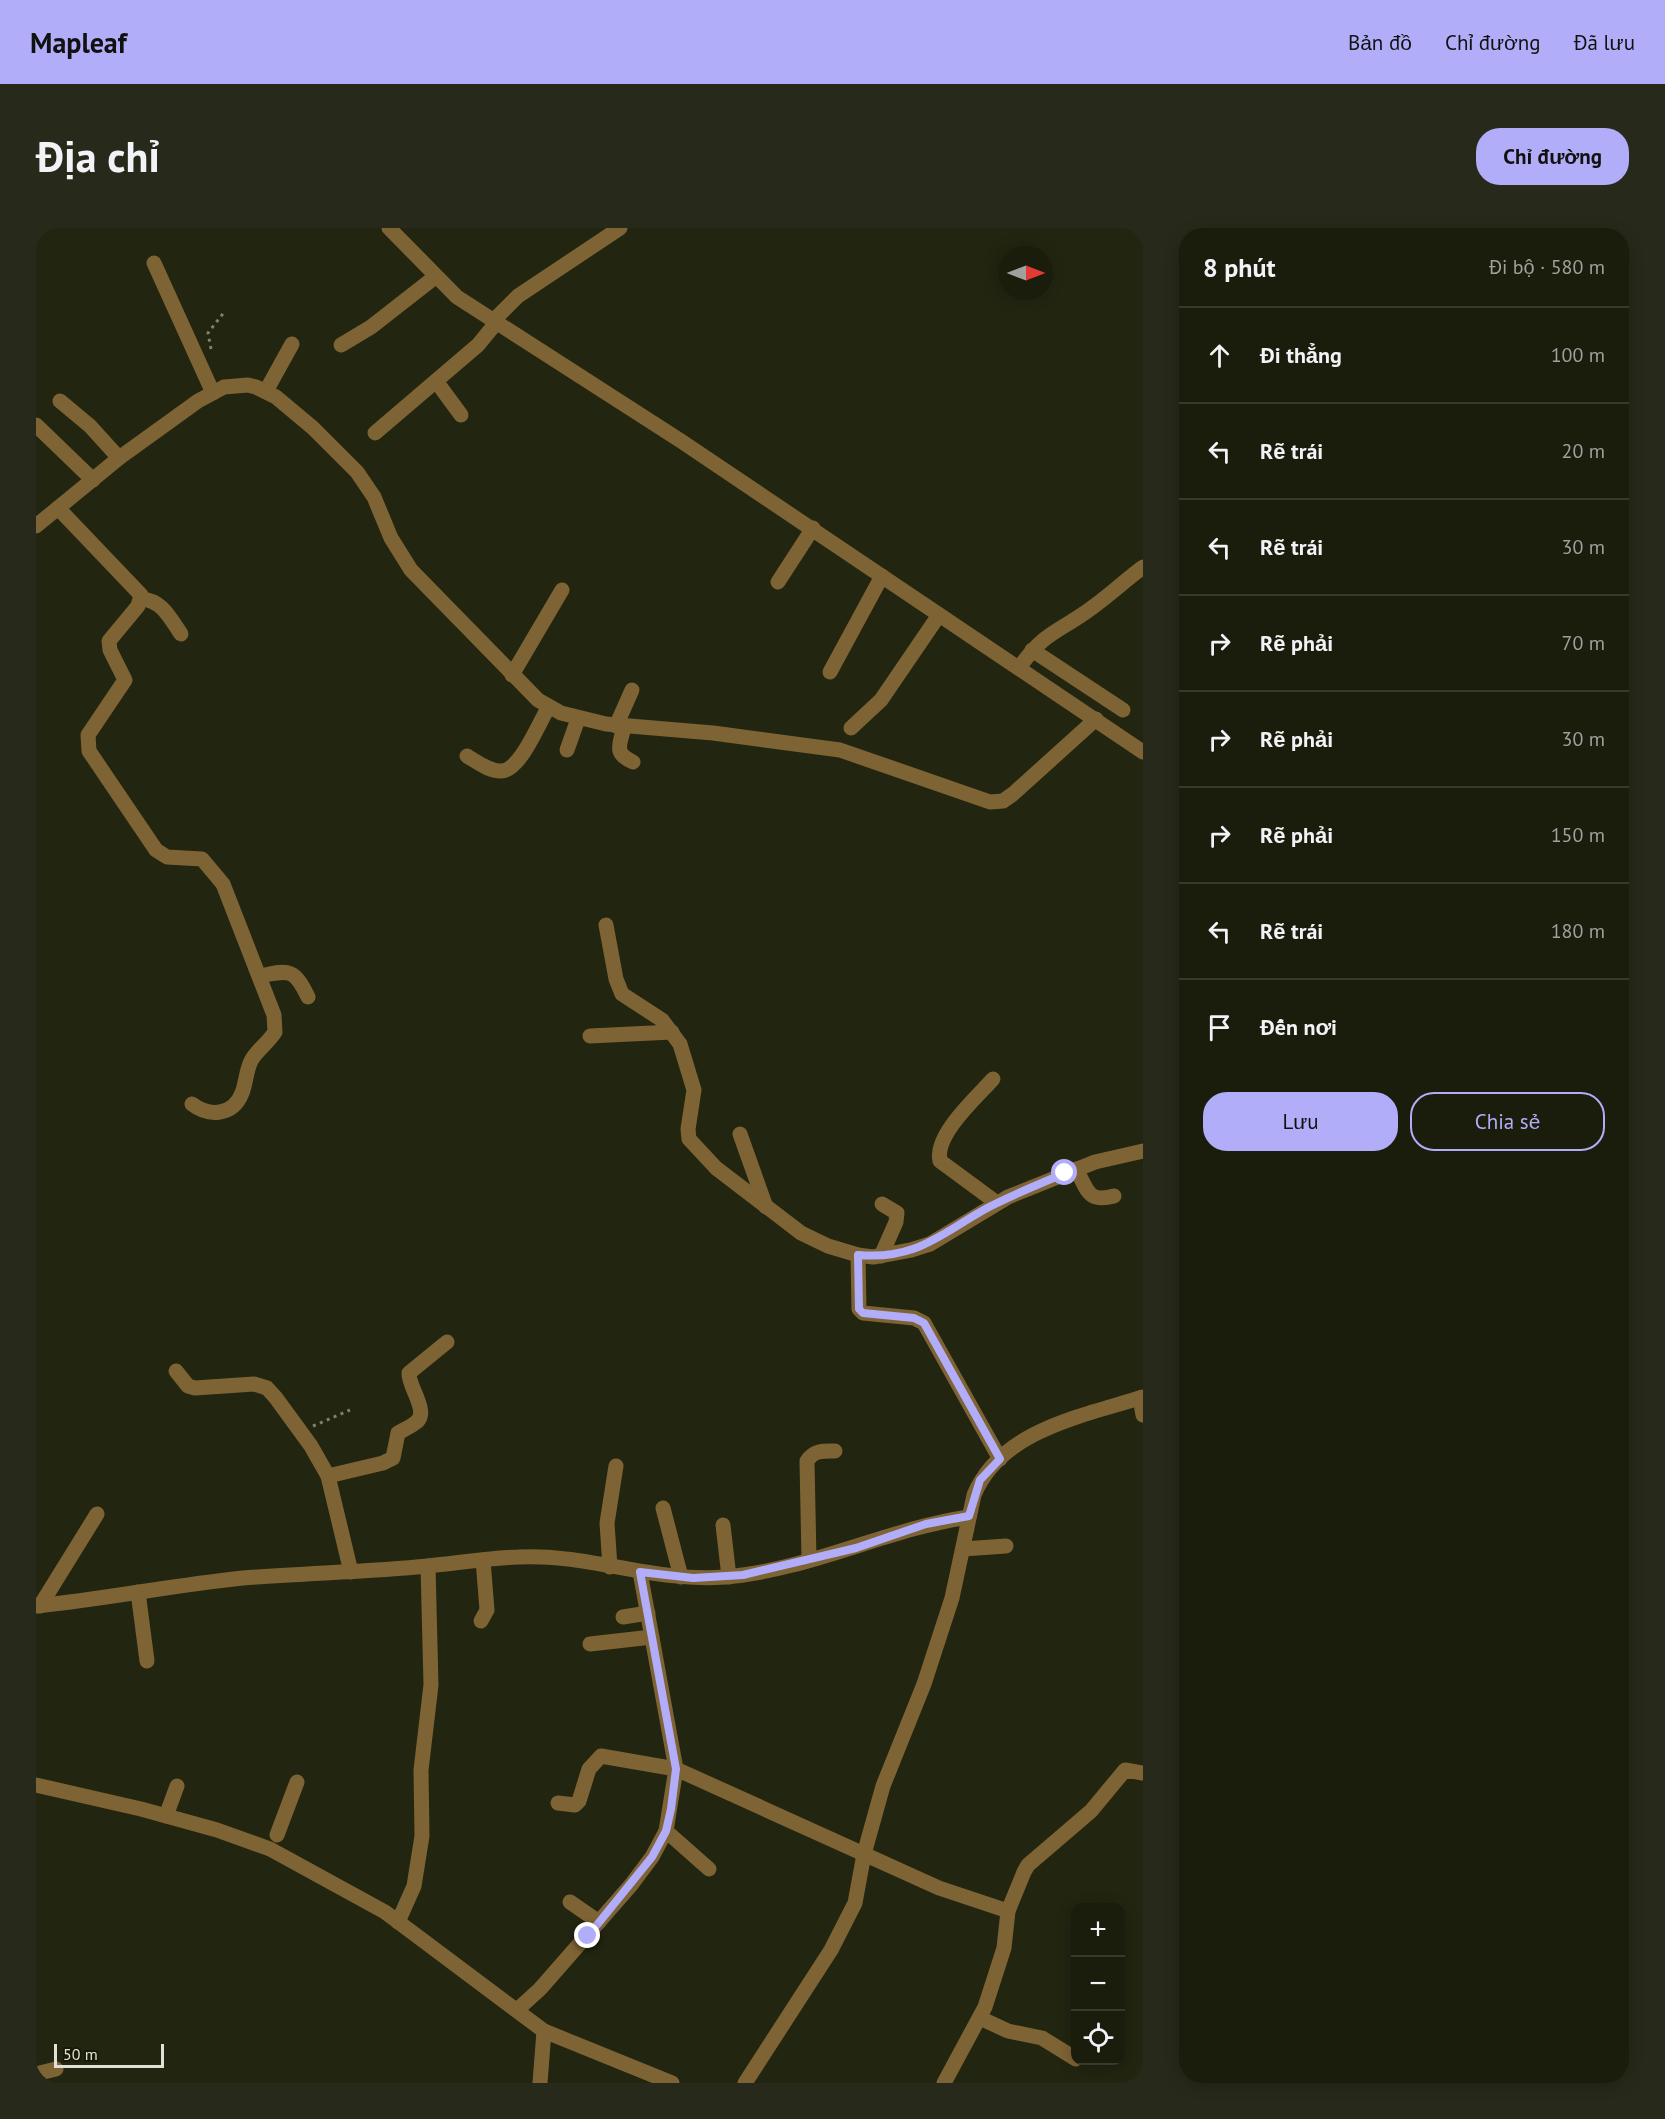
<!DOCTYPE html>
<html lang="vi">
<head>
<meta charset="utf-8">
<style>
  :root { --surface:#1a1c0c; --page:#27291a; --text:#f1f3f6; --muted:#9fa19d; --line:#383a2d; --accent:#b2adf9 }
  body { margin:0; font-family:"PT Sans",sans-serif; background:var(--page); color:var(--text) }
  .controls { position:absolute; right:18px; bottom:18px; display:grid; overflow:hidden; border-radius:12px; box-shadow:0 3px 15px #0003 }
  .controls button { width:54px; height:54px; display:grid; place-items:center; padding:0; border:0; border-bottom:2px solid var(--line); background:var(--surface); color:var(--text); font:30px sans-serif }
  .compass { position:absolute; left:963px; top:18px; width:54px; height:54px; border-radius:50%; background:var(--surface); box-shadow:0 3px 15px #0003; rotate:90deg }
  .scale { position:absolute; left:18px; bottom:15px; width:110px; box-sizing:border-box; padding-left:6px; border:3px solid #e0e2d5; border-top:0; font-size:16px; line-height:21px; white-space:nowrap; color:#e0e2d5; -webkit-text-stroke:4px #191b07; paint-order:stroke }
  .stop { position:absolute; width:18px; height:18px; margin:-14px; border:4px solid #b2adf9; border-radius:50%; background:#fff }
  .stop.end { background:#b2adf9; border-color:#fff; box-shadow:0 2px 6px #0008 }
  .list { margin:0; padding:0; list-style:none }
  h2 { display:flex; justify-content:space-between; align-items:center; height:78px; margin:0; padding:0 24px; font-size:26px }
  h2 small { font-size:20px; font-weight:400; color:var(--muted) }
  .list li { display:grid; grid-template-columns:39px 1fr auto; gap:18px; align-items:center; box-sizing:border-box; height:96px; padding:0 24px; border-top:2px solid var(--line) }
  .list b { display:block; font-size:22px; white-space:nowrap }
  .list em { font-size:20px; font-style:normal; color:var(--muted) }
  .actions { display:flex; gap:12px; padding:18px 24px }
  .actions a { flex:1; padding:14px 0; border:2px solid var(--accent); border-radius:24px; text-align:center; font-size:21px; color:var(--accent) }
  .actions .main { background:var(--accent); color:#111 }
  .icon { flex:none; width:33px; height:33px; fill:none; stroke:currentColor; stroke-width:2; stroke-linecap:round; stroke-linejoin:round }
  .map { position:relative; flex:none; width:1107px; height:1855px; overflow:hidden; border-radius:24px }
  header { display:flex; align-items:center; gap:36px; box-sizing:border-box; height:84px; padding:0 30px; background:var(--accent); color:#111 }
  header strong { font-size:28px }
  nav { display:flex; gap:33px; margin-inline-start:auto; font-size:21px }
  .intro { display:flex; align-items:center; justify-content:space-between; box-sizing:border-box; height:144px; padding:0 36px }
  h1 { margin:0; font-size:42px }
  .button { padding:15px 27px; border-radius:24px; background:var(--accent); color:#111; font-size:21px; font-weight:700 }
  main { display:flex; gap:36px; padding:0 36px }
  aside { flex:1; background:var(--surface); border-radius:24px; box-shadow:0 3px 15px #0003 }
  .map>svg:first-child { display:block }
</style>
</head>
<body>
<header>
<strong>Mapleaf</strong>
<nav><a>Bản đồ</a><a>Chỉ đường</a><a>Đã lưu</a></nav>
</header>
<div class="intro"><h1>Địa chỉ</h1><a class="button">Chỉ đường</a></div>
<main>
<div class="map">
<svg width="1107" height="1855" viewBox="0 0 1107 1855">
  <rect width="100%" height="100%" fill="#222510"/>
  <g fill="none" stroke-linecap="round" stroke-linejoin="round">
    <g stroke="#7e8170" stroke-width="3" stroke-dasharray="3 4.5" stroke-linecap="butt">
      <path d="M175 121 172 105 189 83"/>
      <path d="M277 1198 314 1182"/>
    </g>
    <g stroke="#7e6334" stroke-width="15">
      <path d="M353 0 421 69 645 213 1107 524"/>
      <path d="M118 35 177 165"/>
      <path d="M457 93 482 68 584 0"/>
      <path d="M305 117 335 99 399 49"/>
      <path d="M400 153 425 187"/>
      <path d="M230 163 256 116"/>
      <path d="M24 173 54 198 83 230"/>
      <path d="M0 197 57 252"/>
      <path d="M339 205 442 117 460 95"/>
      <path d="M22 280 105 367 102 378 73 413 74 422 89 452 52 507 53 523 120 622 131 629 166 631 187 656 238 787 239 804C232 815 220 823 215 833 210 843 210 855 206 865 197 888 173 889 156 876"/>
      <path d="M0 298 83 230 162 173 188 159 212 157 220 159 240 169 277 200 321 244 338 269 355 310 375 342 502 472 525 485 570 496 677 505 804 522 954 574 967 573 977 566 1060 491"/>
      <path d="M742 354 777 300"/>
      <path d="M105 371C126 372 134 390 145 406"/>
      <path d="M996 422 1087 482"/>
      <path d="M983 440C1006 407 1016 407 1047 386 1068 372 1087 354 1107 339"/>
      <path d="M794 444 846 348"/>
      <path d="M476 447 526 362"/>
      <path d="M580 498 596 462"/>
      <path d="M588 499C584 517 577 525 597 534"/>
      <path d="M815 500 845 472 903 387"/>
      <path d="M531 522 542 491"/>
      <path d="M431 528C441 534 454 544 466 543 485 541 503 495 512 480"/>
      <path d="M570 697 580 751 586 766 626 792 644 816 658 862 652 901 653 911 680 940 765 1005 792 1018 822 1027 837 1029 875 1022 894 1016 972 969 1059 934 1107 923"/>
      <path d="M224 748C253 742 258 740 272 769"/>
      <path d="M554 808 636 804"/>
      <path d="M957 851C940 870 898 907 904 933L961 975"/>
      <path d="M704 906 730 979"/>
      <path d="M1040 941C1052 962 1051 975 1078 968"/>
      <path d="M822 1027 823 1081 827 1085 878 1090 888 1095 964 1231"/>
      <path d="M845 1028 860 994 861 985 846 976"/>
      <path d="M140 1143 152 1158 159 1160 218 1156 231 1160 240 1170 275 1218 292 1248 315 1344"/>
      <path d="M1104 1170 1107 1187"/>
      <path d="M292 1248 347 1235 357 1230 362 1205C367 1202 374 1199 379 1195 395 1185 372 1159 373 1145L411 1114"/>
      <path d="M627 1280 645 1349"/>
      <path d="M687 1297 693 1349"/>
      <path d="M927 1321 970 1318"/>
      <path d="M773 1332 771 1233C778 1222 788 1223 799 1223"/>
      <path d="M574 1339 571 1295 580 1238"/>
      <path d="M102 1364 111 1433"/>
      <path d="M0 1378C69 1371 138 1357 207 1350 269 1345 331 1344 392 1338 422 1335 452 1330 482 1329 551 1325 619 1355 689 1349 774 1342 850 1301 933 1289"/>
      <path d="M4 1378 61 1286"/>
      <path d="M587 1389 612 1385"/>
      <path d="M445 1393 451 1382 447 1332"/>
      <path d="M554 1416 616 1409"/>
      <path d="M0 1557 105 1581 181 1602 234 1621 349 1684 508 1803 636 1855"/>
      <path d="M522 1575 539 1577 543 1573 553 1541 565 1528 640 1541 903 1660 972 1683"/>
      <path d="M130 1588 141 1558"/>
      <path d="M630 1603 673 1641"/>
      <path d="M241 1607 261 1554"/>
      <path d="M534 1674 563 1694"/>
      <path d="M362 1694 378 1658 386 1608 385 1542 395 1457 392 1338"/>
      <path d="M481 1782 504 1761 595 1657 616 1629 630 1603 640 1541 604 1344"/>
      <path d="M944 1790 972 1803 1006 1810 1040 1831"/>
      <path d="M0 1846 20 1841"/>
      <path d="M504 1855 508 1803"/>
      <path d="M709 1855 795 1722 819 1675 828 1626 847 1558 888 1456 916 1370 938 1267C965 1202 1047 1188 1107 1169"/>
      <path d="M908 1855 949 1779 968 1720 972 1683 988 1644 992 1637 1055 1583 1089 1542 1107 1545"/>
    </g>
  </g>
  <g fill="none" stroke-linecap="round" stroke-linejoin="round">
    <path stroke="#b2adf9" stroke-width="8" d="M552 1708 616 1629 630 1603 635 1581 640 1541 604 1344 657 1350 707 1347 820 1320 890 1296 933 1288 944 1252 964 1231 888 1095 878 1090 827 1085 823 1081 822 1027C882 1032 905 1005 953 979 978 966 1004 956 1029 945"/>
  </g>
</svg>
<div class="controls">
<button>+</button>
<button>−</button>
<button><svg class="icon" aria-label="locate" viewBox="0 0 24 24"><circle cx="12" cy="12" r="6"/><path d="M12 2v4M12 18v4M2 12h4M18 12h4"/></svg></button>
</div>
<svg class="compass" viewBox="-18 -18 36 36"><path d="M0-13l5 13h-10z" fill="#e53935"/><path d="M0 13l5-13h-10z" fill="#9fa19d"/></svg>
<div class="scale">50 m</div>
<div class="stop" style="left:1029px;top:945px"></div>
<div class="stop end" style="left:552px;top:1708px"></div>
</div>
<aside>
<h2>8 phút<small>Đi bộ · 580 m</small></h2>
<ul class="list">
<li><svg class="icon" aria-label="ahead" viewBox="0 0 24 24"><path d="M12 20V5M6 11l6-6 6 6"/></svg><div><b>Đi thẳng</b></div><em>100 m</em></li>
<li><svg class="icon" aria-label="left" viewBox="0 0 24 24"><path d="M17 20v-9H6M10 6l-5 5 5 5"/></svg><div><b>Rẽ trái</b></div><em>20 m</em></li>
<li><svg class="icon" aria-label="left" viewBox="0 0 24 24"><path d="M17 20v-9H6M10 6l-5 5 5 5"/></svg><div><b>Rẽ trái</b></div><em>30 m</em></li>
<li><svg class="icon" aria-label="right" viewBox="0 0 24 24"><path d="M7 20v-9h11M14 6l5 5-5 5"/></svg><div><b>Rẽ phải</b></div><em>70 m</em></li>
<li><svg class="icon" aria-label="right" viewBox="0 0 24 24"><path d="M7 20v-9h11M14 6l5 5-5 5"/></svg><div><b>Rẽ phải</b></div><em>30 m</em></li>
<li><svg class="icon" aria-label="right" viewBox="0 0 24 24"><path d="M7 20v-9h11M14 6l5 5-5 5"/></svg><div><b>Rẽ phải</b></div><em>150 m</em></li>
<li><svg class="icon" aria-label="left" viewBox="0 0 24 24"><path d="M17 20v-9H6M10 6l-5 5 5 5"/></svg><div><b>Rẽ trái</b></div><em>180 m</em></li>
<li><svg class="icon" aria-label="arrive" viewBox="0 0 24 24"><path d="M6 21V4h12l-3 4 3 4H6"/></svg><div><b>Đến nơi</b></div></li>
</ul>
<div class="actions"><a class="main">Lưu</a><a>Chia sẻ</a></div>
</aside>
</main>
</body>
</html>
